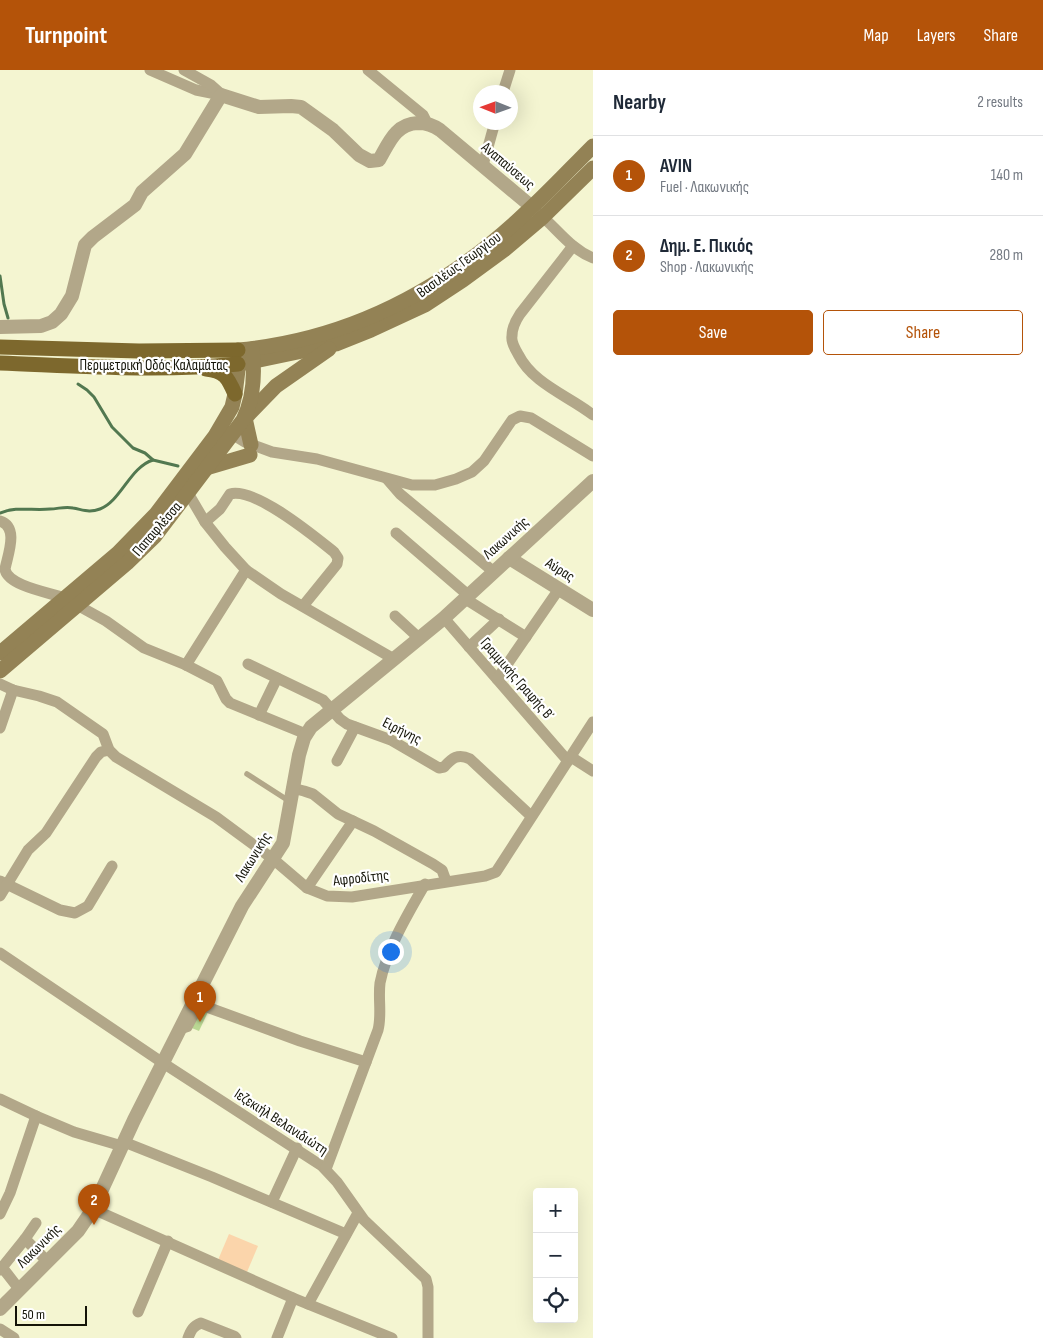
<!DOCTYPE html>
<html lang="en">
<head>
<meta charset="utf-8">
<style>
  :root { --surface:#fff; --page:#f2f2f3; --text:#1f2937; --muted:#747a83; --line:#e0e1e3; --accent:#b45309 }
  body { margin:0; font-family:"Sofia Sans Condensed",sans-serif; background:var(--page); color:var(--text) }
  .controls { position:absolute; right:15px; bottom:15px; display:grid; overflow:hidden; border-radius:5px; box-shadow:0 5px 20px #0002 }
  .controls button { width:45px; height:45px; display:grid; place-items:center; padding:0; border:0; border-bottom:1px solid var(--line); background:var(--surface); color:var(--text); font:25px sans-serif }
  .compass { position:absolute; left:473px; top:15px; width:45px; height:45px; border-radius:50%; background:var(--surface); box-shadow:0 5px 20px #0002; rotate:271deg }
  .scale { position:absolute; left:15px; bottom:12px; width:72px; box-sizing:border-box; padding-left:5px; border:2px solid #141408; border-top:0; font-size:14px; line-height:18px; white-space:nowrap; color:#141408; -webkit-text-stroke:4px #fff; paint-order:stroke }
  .you { position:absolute; left:390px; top:881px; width:18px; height:18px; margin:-12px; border:4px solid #fff; border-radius:50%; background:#1a73e8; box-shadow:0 0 0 8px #1a73e833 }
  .badge { display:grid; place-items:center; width:32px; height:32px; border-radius:50%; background:var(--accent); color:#fff; font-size:16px; font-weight:700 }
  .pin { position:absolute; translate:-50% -41px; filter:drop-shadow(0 1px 2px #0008) }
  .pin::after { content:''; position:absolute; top:26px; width:18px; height:15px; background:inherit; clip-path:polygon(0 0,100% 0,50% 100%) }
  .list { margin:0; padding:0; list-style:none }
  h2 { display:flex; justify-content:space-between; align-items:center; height:65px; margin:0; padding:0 20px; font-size:21px }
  h2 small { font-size:16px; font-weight:400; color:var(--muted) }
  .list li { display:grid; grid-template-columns:32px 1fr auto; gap:15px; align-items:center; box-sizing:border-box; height:80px; padding:0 20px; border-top:1px solid var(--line) }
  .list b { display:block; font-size:19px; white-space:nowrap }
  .list p { margin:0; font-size:16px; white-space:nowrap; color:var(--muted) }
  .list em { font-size:16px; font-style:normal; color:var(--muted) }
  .actions { display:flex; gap:10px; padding:15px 20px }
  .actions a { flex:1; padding:11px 0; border:1px solid var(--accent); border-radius:5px; text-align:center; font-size:18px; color:var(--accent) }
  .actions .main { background:var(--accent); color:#fff }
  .icon { flex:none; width:28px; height:28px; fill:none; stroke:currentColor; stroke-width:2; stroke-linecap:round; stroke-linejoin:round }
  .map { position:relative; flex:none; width:593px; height:1268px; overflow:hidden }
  header { display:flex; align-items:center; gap:30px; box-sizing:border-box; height:70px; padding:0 25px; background:var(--accent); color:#fff }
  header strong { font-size:24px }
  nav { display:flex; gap:28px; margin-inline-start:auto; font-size:18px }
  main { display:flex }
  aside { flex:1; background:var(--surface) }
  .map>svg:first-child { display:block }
</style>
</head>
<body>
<header>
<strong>Turnpoint</strong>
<nav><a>Map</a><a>Layers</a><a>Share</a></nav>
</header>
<main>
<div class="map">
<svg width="593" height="1268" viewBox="0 0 593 1268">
  <rect width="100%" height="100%" fill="#f4f5d1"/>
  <path fill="#fbd5ab" d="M229 1164 258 1176 247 1202 218 1190Z"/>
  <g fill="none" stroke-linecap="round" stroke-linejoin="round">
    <g stroke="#527850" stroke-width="3">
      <path d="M0 206 4 234 8 248"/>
      <path d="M78 314 87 320 94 327 112 357 133 378 145 383 153 390 178 396"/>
      <path d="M0 443C17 436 33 441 50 439 58 439 65 436 73 438 84 440 89 443 100 439 121 431 130 397 153 390"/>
    </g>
  </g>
  <path fill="#bad793" d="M196 937 208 942 199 961 187 956Z"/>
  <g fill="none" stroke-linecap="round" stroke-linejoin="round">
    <g stroke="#b2a789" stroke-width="5.5">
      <path d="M247 704 289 731"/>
      <path d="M180 962 189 959 197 944 193 936"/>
    </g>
    <g stroke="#b2a789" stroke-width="11">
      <path d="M150 0 196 20 221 25"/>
      <path d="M184 0 211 15 220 23"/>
      <path d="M368 0 423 45 427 53"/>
      <path d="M503 22 510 0"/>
      <path d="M483 95 495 52"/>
      <path d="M537 142C556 157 570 179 593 188"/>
      <path d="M573 176 520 244C516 250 512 258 512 266 511 271 515 279 518 284 533 314 567 325 593 345"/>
      <path d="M227 361 245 372 272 382 317 389 412 415H435L456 409 472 402 484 391 512 350 520 346 531 348 593 386"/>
      <path d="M387 409 400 424 494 502"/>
      <path d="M188 423 205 452 225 477 246 500 281 524 394 589"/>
      <path d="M0 451C19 457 8 484 5 499 7 516 51 523 65 528"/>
      <path d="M205 452 220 439 230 424C255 417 314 466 334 482L338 488 337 494 303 536"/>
      <path d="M396 463 468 525"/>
      <path d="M464 528 526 567"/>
      <path d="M77 535 106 551 144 578 186 595 217 611 226 629 230 633 306 664"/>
      <path d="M395 546 420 569"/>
      <path d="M444 548 568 691"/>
      <path d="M469 577 499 549"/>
      <path d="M248 594 323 630 340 649 347 654 391 670 439 698 444 697C452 688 458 683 470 689L531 746"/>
      <path d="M186 595 246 500"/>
      <path d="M497 609 559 519"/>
      <path d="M0 614 13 620 39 626 57 632 103 664 109 680 116 687 216 747 273 789 307 818 327 826 352 827 485 806 496 802 593 652"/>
      <path d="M259 645 277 608"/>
      <path d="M0 658 13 620"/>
      <path d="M571 687 593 701"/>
      <path d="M337 691 355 657"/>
      <path d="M292 718 304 721 313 724 338 744 374 761 433 794 442 800 446 811"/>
      <path d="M0 811 60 840 75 843 88 836 112 796"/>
      <path d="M307 818 353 751"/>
      <path d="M0 826 28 780 46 763 96 687 101 682 109 680"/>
      <path d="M0 883 163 993 322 1096 337 1112 364 1150 426 1209 428 1217V1268"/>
      <path d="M193 932 300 971 366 992"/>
      <path d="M0 1029 36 1046 74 1062 122 1076"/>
      <path d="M124 1072 212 1107 346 1164"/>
      <path d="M326 1099 378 960C382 945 378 929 380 913 387 878 408 844 425 814"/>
      <path d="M272 1132 297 1078"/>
      <path d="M93 1139 293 1228 392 1268"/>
      <path d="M0 1144 10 1123 36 1046"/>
      <path d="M25 1169 47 1191"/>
      <path d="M2 1197 19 1219"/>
      <path d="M0 1200 25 1169 36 1153"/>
      <path d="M308 1234 358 1143"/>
      <path d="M138 1242 168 1171"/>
      <path d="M0 1259 14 1268"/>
      <path d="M188 1268C191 1260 193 1256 201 1253L234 1266 236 1268"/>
      <path d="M277 1268 293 1228"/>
    </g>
    <g stroke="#b2a789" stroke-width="14">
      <path d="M0 257 41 256 52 252 61 244 72 226 85 175 93 167 135 135 142 122 185 84 221 25 259 37 291 36 301 37 333 60 359 85 370 91 379 90C389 73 395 54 418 53 427 53 433 55 440 60L532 137"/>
      <path d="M509 488 593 540"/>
      <path d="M0 1239 78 1161 93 1139 134 1050 242 836 283 773 299 685 304 668 311 657 444 548 593 411"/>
    </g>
    <g stroke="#938255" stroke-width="15">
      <path d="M245 293 336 274 371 260 425 235 463 210 504 180 543 147 593 98"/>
      <path d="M248 345 276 316 329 279"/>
      <path d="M245 348 251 375"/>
      <path d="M206 398 250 385"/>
      <path d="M0 583 118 483 156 444 215 366 232 337 235 324 238 300V280C347 270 438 223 518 150 544 127 568 101 593 76"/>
      <path d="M0 601 127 493 155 466 243 350C254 328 255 303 252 279"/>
    </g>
    <g stroke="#7d682d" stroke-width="15">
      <path d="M0 277 139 281 238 280"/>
      <path d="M0 293C79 296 159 302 238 294"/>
      <path d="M206 299C225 301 228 308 235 324"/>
    </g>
  </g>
  <g text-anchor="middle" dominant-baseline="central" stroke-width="4.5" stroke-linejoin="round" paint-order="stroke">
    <g font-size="15" fill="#141408" stroke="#fff">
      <text transform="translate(508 96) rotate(40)">Αναπαύσεως</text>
      <text transform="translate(459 195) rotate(-36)">Βασιλέως Γεωργίου</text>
      <text x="154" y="295">Περιμετρική Οδός Καλαμάτας</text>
      <text transform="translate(157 459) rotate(-49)">Παπαφλέσσα</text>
      <text transform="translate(506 468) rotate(-42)">Λακωνικής</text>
      <text transform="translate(560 500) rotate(32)">Αύρας</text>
      <text transform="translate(517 609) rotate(49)">Γραμμικής Γραφής Β΄</text>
      <text transform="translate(402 661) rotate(27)">Ειρήνης</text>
      <text transform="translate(253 787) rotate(-58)">Λακωνικής</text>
      <text transform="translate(361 808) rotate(-6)">Αφροδίτης</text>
      <text transform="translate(281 1052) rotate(33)">Ιεζεκιήλ Βελανιδιώτη</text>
      <text transform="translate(39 1176) rotate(-45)">Λακωνικής</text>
    </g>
  </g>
</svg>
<div class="controls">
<button>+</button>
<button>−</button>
<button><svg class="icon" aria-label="locate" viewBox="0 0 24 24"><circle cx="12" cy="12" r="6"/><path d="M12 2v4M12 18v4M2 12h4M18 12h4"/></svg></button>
</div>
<svg class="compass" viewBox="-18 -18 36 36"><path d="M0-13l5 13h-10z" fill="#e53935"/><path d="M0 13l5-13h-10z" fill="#747a83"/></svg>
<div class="scale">50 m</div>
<div class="you"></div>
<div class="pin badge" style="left:200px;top:952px">1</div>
<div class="pin badge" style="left:94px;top:1155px">2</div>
</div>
<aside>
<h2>Nearby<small>2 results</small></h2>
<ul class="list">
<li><span class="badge">1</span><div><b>AVIN</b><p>Fuel · Λακωνικής</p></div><em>140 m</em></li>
<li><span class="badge">2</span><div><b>Δημ. Ε. Πικιός</b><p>Shop · Λακωνικής</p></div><em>280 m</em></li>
</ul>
<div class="actions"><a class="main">Save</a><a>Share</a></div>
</aside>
</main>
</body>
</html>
